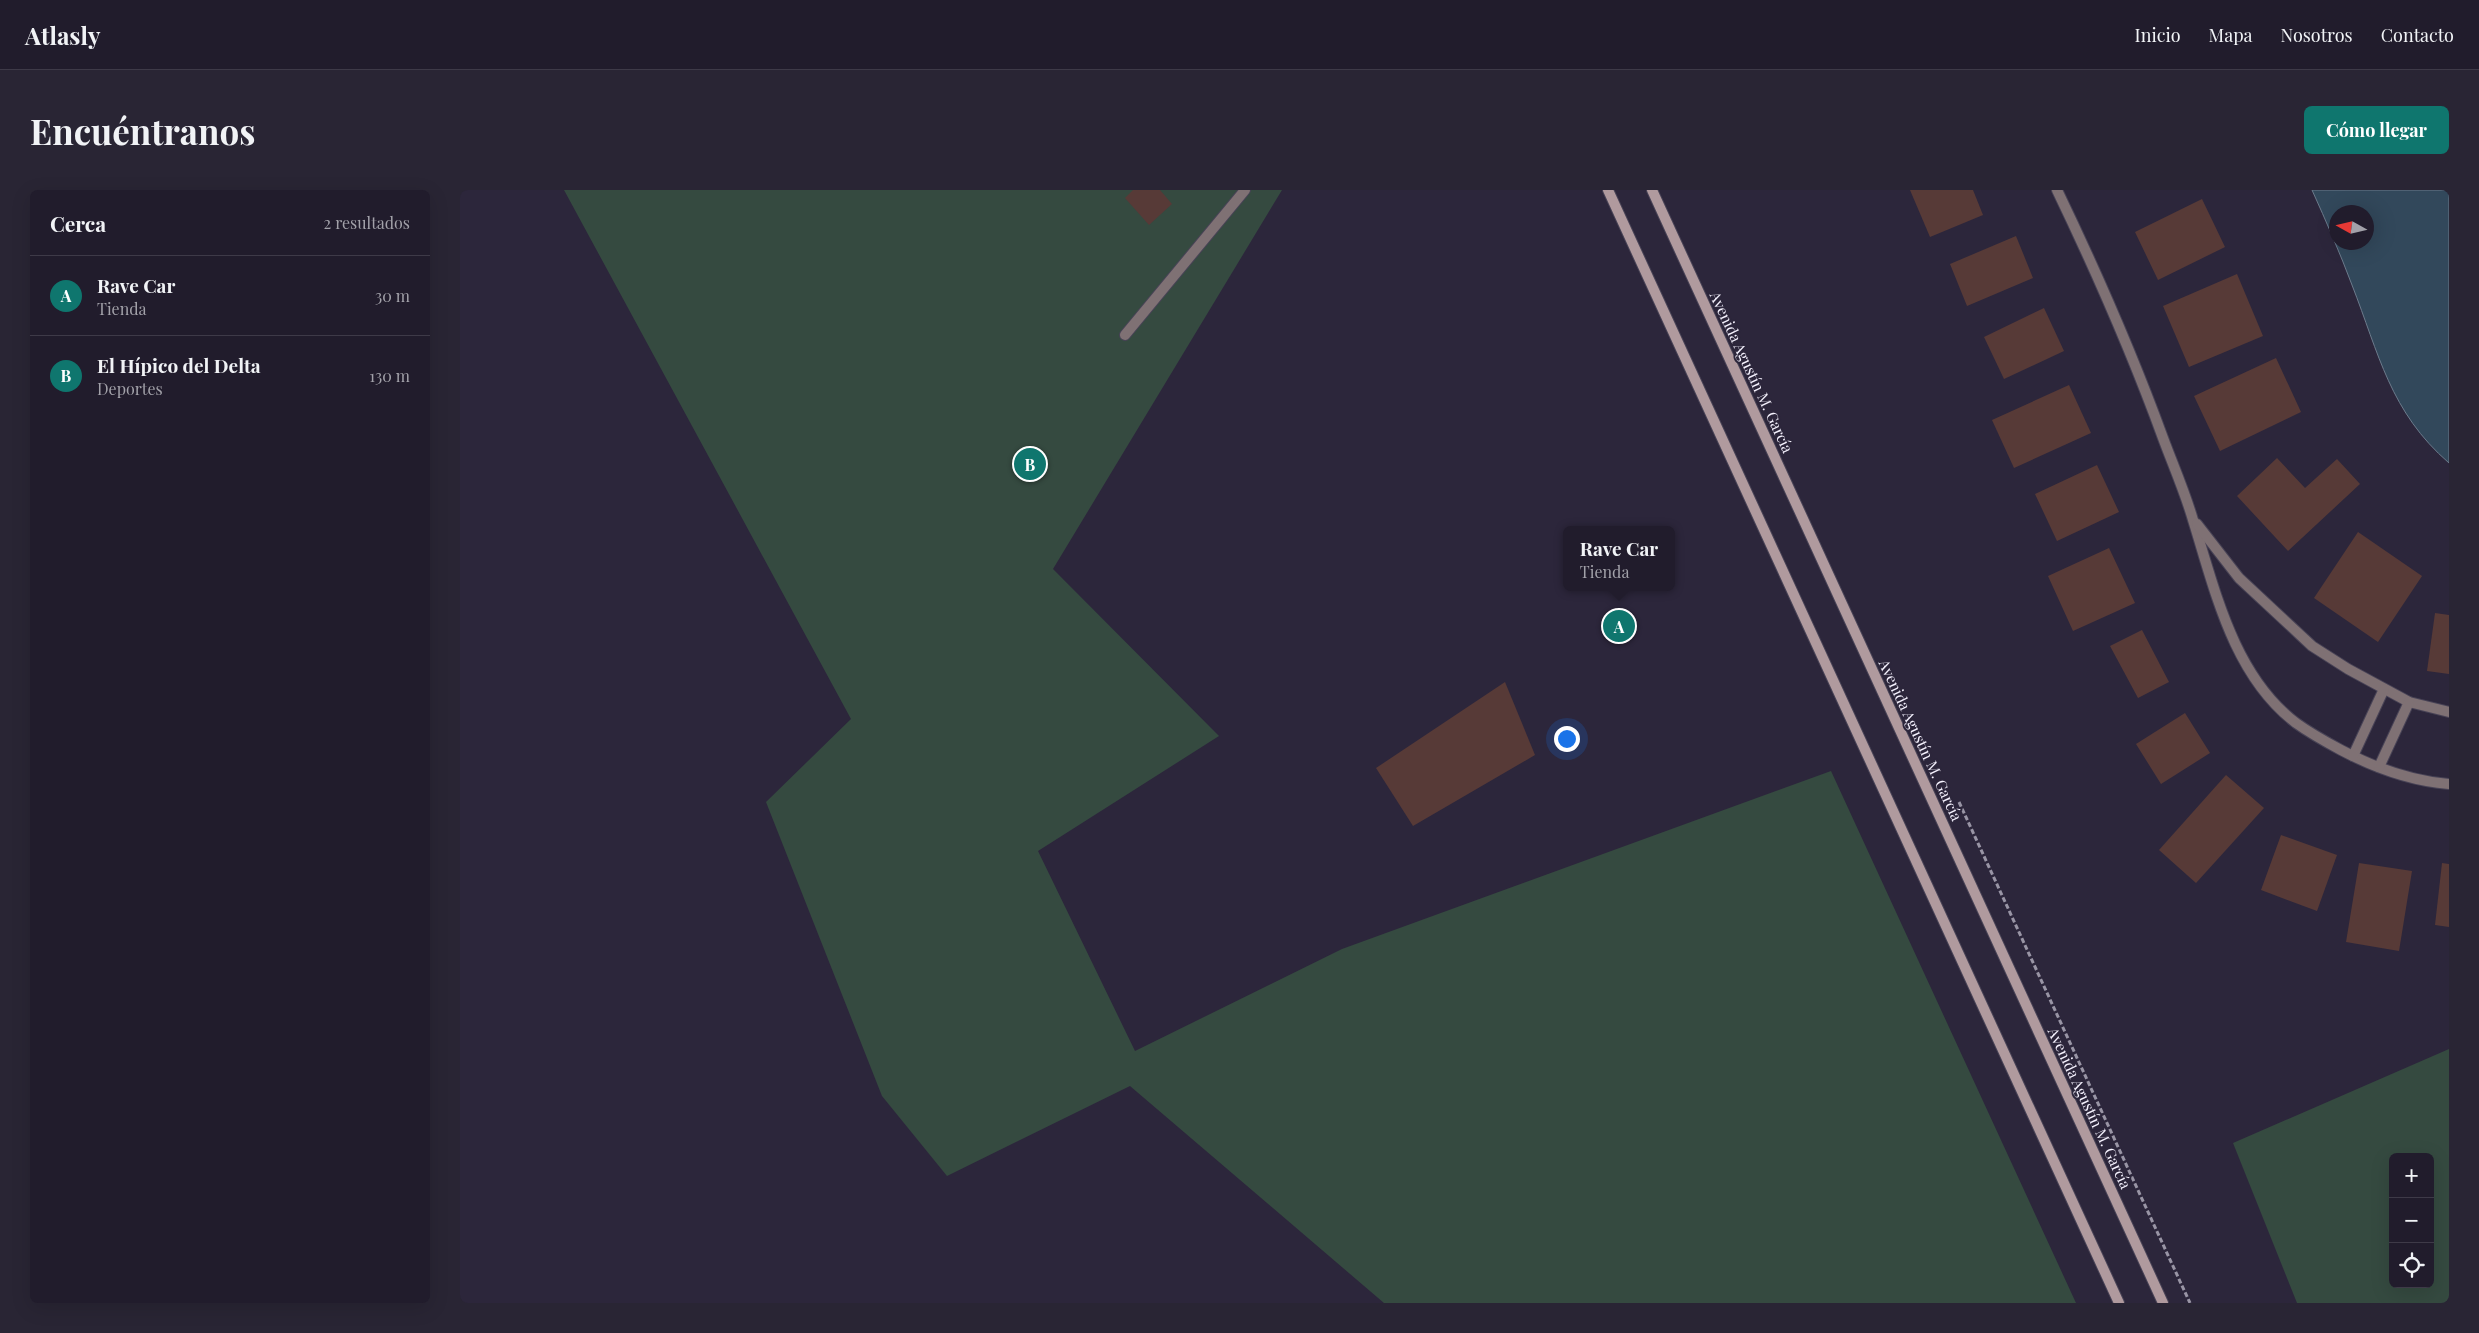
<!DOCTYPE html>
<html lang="es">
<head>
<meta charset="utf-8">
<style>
  :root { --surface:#211c2c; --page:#292534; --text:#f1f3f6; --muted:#a2a1a9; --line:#3e3a48; --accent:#0f766e }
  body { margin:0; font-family:"Playfair Display",serif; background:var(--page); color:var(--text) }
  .controls { position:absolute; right:15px; bottom:15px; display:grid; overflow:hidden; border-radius:8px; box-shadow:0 5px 20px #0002 }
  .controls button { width:45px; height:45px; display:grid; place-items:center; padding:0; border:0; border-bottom:1px solid var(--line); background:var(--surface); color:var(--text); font:25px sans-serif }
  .compass { position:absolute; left:1869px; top:15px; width:45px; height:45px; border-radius:50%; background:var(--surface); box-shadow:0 5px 20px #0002; rotate:278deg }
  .you { position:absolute; left:1106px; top:548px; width:18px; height:18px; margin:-12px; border:4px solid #fff; border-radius:50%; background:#1a73e8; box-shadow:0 0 0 8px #1a73e833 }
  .badge { display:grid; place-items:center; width:32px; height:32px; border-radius:50%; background:var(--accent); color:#fff; font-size:16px; font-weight:700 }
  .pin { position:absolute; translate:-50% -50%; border:2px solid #fff; box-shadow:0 1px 5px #0006 }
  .popup { position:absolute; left:1103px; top:336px; width:112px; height:65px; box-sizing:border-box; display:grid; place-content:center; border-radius:8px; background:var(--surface); filter:drop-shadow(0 1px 4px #0005); font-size:16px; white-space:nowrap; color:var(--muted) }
  .popup b { font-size:19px; color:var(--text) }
  .popup::after { content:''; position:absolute; left:50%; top:100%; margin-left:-10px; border:10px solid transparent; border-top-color:var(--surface) }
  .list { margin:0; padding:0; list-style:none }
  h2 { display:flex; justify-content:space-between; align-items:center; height:65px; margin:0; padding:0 20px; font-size:21px }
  h2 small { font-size:16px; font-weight:400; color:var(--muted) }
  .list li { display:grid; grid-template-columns:32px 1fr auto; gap:15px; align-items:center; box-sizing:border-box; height:80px; padding:0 20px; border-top:1px solid var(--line) }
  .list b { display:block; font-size:19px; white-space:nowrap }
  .list p { margin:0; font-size:16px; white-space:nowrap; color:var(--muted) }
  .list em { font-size:16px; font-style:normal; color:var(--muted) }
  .icon { flex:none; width:28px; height:28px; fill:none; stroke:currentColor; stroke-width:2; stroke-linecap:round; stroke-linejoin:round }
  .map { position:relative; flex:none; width:1989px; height:1113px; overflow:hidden; border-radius:8px }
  header { display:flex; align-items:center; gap:30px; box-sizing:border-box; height:70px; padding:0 25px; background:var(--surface); border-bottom:1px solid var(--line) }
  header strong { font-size:24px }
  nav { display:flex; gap:28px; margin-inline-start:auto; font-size:18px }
  .intro { display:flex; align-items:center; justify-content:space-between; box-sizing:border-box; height:120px; padding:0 30px }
  h1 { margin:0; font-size:35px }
  .button { padding:12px 22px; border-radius:8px; background:var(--accent); color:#fff; font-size:18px; font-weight:700 }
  main { display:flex; gap:30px; padding:0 30px }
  aside { flex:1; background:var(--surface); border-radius:8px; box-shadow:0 5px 20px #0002 }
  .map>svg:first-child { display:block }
</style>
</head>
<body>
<header>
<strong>Atlasly</strong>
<nav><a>Inicio</a><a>Mapa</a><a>Nosotros</a><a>Contacto</a></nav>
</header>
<div class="intro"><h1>Encuéntranos</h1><a class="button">Cómo llegar</a></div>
<main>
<aside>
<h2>Cerca<small>2 resultados</small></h2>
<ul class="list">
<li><span class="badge">A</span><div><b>Rave Car</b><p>Tienda</p></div><em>30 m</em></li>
<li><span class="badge">B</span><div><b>El Hípico del Delta</b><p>Deportes</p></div><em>130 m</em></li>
</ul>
</aside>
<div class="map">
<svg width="1989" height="1113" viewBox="0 0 1989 1113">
  <rect width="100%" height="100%" fill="#2c263b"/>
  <g fill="#354a40" fill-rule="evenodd">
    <path d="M104 0H822L593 379 759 546 578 661 675 861 882 759 1371 581 1616 1113H924L670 896 487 986 422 906 306 612 391 529Z"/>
    <path d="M1989 859V1113H1837L1773 953ZM1933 967H1970V1094H1933Z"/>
  </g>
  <path fill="#32485b" stroke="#6c7b8c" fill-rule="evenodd" d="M1852 0H1989V273C1930 222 1919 164 1892 95 1880 63 1866 31 1852 0ZM1876 22H1906V52H1876Z"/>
  <g fill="#573a37">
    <path d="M673 0H700L712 14 689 35 665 8Z"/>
    <path d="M1450 0H1513L1523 25 1470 47Z"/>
    <path d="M1742 9 1765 57 1698 90 1675 42Z"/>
    <path d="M1556 46 1573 88 1507 116 1490 74Z"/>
    <path d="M1777 84 1803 146 1729 177 1703 116Z"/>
    <path d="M1584 118 1604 161 1544 189 1524 147Z"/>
    <path d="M1816 168 1841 222 1760 261 1734 206Z"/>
    <path d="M1609 195 1631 243 1554 278 1532 230Z"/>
    <path d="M1817 268 1845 298 1877 269 1900 294 1828 361 1777 306Z"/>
    <path d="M1637 275 1659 322 1597 351 1575 304Z"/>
    <path d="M1898 342 1962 386 1918 452 1854 408Z"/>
    <path d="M1649 358 1675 413 1613 441 1588 386Z"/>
    <path d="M1975 423 1989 425V484L1967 481Z"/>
    <path d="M1682 440 1709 492 1678 508 1650 456Z"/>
    <path d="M1045 492 1075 565 953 636 916 578Z"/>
    <path d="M1725 523 1750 563 1701 594 1676 554Z"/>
    <path d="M1766 585 1804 618 1736 693 1699 660Z"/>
    <path d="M1821 645 1877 665 1857 721 1801 700Z"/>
    <path d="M1899 673 1952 681 1939 761 1886 752Z"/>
    <path d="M1982 673 1989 674V737L1975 735Z"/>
  </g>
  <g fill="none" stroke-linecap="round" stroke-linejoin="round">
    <defs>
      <path id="service" d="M665 145 785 0"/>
      <g id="minor">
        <path d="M1597 0C1636 81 1672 163 1703 248 1713 275 1725 302 1733 330 1755 400 1773 485 1836 533 1850 543 1866 552 1881 560 1915 578 1951 591 1989 594"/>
        <path d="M1737 334 1779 388 1852 456 1888 479 1949 512 1989 522"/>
        <path d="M1893 566 1924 499"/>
        <path d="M1919 577 1949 512"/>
      </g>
      <g id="secondary">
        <path d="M1148 0 1659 1113"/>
        <path d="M1192 0 1703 1113"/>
      </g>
    </defs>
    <use href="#service" stroke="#484356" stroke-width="12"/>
    <use href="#minor" stroke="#484356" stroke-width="12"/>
    <use href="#secondary" stroke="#484356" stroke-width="12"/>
    <path stroke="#9995a5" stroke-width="3" stroke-dasharray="5 2.5" stroke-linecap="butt" d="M1499 612 1730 1113"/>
    <use href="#service" stroke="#7f7174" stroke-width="10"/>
    <use href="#minor" stroke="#7f7174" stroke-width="10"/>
    <use href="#secondary" stroke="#b09a9e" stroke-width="10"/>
  </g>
  <g text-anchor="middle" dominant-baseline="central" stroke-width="4" stroke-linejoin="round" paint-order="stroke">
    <g font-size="15" fill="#f5f2fe" stroke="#2c263b">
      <text transform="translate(1292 182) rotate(65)">Avenida Agustín M. García</text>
      <text transform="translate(1461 550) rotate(65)">Avenida Agustín M. García</text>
      <text transform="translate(1630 918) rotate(65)">Avenida Agustín M. García</text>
    </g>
  </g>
</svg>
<div class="controls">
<button>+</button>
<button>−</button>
<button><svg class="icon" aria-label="locate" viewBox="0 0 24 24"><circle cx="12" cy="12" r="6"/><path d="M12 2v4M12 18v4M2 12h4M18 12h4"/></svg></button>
</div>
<svg class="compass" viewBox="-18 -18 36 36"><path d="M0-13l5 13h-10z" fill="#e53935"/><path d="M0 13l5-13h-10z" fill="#a2a1a9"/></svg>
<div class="you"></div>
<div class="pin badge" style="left:1159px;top:436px">A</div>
<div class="popup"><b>Rave Car</b>Tienda</div>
<div class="pin badge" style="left:570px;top:274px">B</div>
</div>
</main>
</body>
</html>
